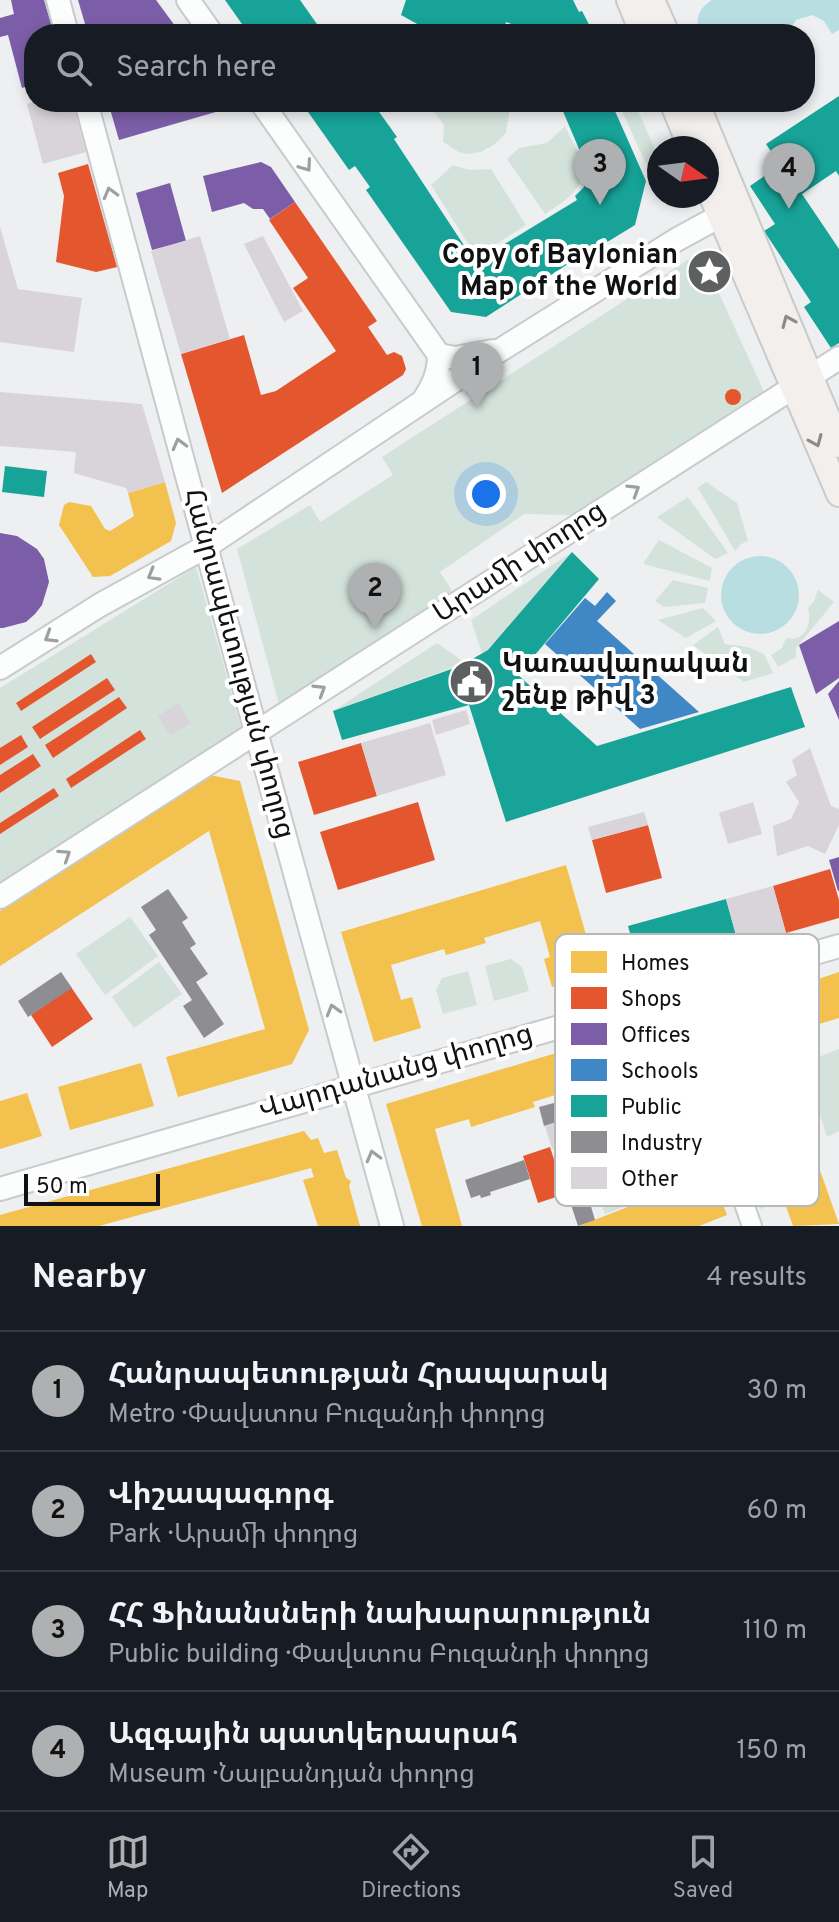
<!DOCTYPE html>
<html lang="en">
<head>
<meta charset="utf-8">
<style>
  :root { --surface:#171b24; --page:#242831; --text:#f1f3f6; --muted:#9ea1a6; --line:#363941; --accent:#aeb0b2 }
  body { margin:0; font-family:Overpass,"Noto Sans Armenian",sans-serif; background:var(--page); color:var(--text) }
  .compass { position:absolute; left:647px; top:136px; width:72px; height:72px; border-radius:50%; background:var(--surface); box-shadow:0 4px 12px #0003; rotate:104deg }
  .scale { position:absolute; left:24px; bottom:20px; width:136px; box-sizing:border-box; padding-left:8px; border:4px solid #101112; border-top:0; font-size:22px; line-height:28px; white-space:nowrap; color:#101112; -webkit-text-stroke:6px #fff; paint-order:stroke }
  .you { position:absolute; left:486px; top:494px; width:28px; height:28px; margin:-20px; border:6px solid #fff; border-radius:50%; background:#1a73e8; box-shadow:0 0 0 12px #1a73e833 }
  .badge { display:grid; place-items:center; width:52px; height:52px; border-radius:50%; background:var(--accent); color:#111; font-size:26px; font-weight:700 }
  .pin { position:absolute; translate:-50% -66px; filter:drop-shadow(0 2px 4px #0008) }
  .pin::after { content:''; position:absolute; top:42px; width:28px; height:24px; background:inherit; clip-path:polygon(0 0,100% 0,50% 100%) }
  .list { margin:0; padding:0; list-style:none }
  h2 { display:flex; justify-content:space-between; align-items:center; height:104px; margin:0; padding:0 32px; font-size:34px }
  h2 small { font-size:26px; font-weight:400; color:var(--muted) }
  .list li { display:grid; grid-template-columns:52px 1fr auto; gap:24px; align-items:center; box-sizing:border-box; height:120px; padding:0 32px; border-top:2px solid var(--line) }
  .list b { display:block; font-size:30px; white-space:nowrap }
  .list p { margin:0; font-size:26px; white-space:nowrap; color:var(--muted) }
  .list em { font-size:26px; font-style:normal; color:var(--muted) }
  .icon { flex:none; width:44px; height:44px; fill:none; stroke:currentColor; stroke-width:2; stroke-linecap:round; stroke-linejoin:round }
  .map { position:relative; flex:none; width:839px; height:1226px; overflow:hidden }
  .search { position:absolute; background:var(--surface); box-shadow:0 4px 12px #0003; left:24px; right:24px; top:24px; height:88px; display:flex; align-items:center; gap:20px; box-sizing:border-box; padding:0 28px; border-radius:32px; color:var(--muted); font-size:30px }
  .sheet { height:584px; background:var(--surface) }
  nav { display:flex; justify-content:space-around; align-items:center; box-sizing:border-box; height:112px; border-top:2px solid var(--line); background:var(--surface); font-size:22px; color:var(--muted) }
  nav a { display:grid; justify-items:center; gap:4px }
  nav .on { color:var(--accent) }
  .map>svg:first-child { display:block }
</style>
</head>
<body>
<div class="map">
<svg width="839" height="1226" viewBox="0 0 839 1226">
  <rect width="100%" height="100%" fill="#edeff1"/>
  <g fill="#d3e3db">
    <path d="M426 102H511L506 133 495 144 481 152 467 154 459 152 443 142 444 125Z"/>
    <path d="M618 102H634L659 158V176L653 179Z"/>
    <path d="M565 126C570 138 581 154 583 167 586 189 560 204 545 214L507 159 519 148 547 143Z"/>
    <path d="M453 165 469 170 491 169 526 225 484 252 472 250 431 185Z"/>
    <path d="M700 252 767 398 574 515 524 514 440 572 454 594 280 708 237 549 310 505 320 522 393 475 382 457Z"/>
    <path d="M706 482 737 503 748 541 741 544 735 551 698 488Z"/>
    <path d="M688 497 728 553 715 559 657 517Z"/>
    <path d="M659 540 712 568 710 581 643 564Z"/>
    <path d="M572 552 488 650 482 653 471 620Z"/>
    <path d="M196 567 243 734 0 890V688Z"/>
    <path d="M673 580 708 588 705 603 664 607 655 601Z"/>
    <path d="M818 590 834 602 796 648V657L778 667 771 655 782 648 786 638C806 642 812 624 808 608L814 601Z"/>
    <path d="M703 608 716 621 686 638 658 620Z"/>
    <path d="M718 627 725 644 748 647 764 654 773 673 744 682 693 645Z"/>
    <path d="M437 643 465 663 333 711Z"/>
    <path d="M130 917 158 956 105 995 76 954Z"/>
    <path d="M511 959 522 967 529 991 494 1001 485 966Z"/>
    <path d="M159 962 182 994 134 1028 112 997Z"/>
    <path d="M468 971 477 1005 443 1014 436 990 442 978Z"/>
    <path d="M839 1049V1131L827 1137 803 1063Z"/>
    <path d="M712 1051 769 1206 760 1209 703 1054Z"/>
    <path d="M637 1177 645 1199 605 1214 597 1192Z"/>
  </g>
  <g fill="#b9dee2">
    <path d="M712 0H839V30L832 34 824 21 812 15 796 20 787 34H701C694 19 698 9 712 0Z"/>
    <circle cx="760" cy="595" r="39"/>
  </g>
  <g fill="#f2c14e">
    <path d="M165 482 176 523 171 541 110 576 93 577 59 525 64 505 69 502 91 506 105 529 110 531 134 516 128 493Z"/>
    <path d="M210 775 240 781 309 1030 292 1064 178 1097 166 1057 265 1029 209 831 0 966V911Z"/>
    <path d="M566 865 597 973 552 987 544 959 550 957 540 921 484 938 486 943 446 955 444 949 391 965 401 1000 412 997 421 1028 374 1042 341 932Z"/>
    <path d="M839 972V1018L773 1038 839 1224 793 1226 717 1013Z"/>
    <path d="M656 1023 727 1215 699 1226H579L674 1189 658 1142 635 1150 624 1118 647 1110 634 1070 533 1102 535 1107 471 1127 469 1119 435 1129 462 1226H422L386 1104Z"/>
    <path d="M141 1063 154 1106 70 1130 58 1087Z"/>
    <path d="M27 1093 42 1136 0 1149V1101Z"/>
    <path d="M304 1131 311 1140 318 1138 324 1153 337 1150 346 1178 351 1181 349 1186 360 1226H318L303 1180 314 1177 311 1168 99 1226H0V1215Z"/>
  </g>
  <g fill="#e4572e">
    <path d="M88 164 117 267 96 272 56 262 64 196 58 173Z"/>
    <path d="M295 202 377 321 368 327 387 355 394 352 402 356 406 369 403 375 222 493 181 354 244 335 261 395 276 391 336 351 293 288 308 278 269 220Z"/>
    <circle cx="733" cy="397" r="8"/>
    <path d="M91 654 96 662 21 711 16 703Z"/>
    <path d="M107 678 115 690 40 739 32 727Z"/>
    <path d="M119 697 127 708 53 758 45 745Z"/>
    <path d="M140 730 146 739 71 788 66 779Z"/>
    <path d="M21 735 28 747 0 765V748Z"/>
    <path d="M361 743 377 796 314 815 298 762Z"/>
    <path d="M33 754 41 766 0 793V775Z"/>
    <path d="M54 788 59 796 0 834V823Z"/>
    <path d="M418 802 435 860 338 890 320 832Z"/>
    <path d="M648 825 662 878 606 893 592 840Z"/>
    <path d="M830 869 839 900V918L786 933 773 886Z"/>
    <path d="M71 987 93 1019 52 1047 31 1015Z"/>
    <path d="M550 1147 565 1194 538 1203 523 1156Z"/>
  </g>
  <g fill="#7b5ea7">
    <path d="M11 0H44L54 34H34V84L22 88 8 35 0 37V18L14 14Z"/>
    <path d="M78 0H156L181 34H88Z"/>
    <path d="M108 102H226L227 105 226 109 119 140Z"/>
    <path d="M261 162 271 167 295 202 270 219 263 209H253L244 203 212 212 203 176Z"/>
    <path d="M170 183 186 241 152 250 136 193Z"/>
    <path d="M0 533 17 536 37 549 44 559 49 582 42 605 35 614 26 622 3 628H0Z"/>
    <path d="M839 621V678L816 694 799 645Z"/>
    <path d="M839 681V720L828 694Z"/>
    <path d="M839 857V891H838L829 860Z"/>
  </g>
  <path fill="#3f88c5" d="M607 592 616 601 597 621 699 712 640 729 545 644 585 598 595 606Z"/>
  <g fill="#17a398">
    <path d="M225 0H300L324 34H249Z"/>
    <path d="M406 0H573L579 12 582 11 594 34H529L527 30 506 22 503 34H427L428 30 401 15Z"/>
    <path d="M839 96V176L836 171 802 194 839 249V343L831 348 804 307 811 302 764 231 775 224 750 186 780 165 766 144Z"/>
    <path d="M301 102H372L397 137 394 139 469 253 485 256 577 200 575 196 584 187 588 170 559 102H611L646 181 635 225 604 244 602 242 486 317 451 312 366 190 370 187 355 166 349 170Z"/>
    <path d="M5 466 47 471 44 497 2 492Z"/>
    <path d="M572 552 599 579 518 675 597 746 791 687 805 727 506 822 469 705 342 740 333 711 460 666 488 650Z"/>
    <path d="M726 899 739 946 641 974 628 926Z"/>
  </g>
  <g fill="#8d8d92">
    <path d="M168 889 188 918 182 922 196 944 190 948 208 974 196 982 224 1024 204 1038 183 1006 192 1000 149 935 156 930 141 907Z"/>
    <path d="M61 972 72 988 28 1017 18 1001Z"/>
    <path d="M554 1103 560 1121 544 1126 539 1107Z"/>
    <path d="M575 1152 595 1220 578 1226 556 1159Z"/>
    <path d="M524 1160 530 1179 490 1192 491 1195 481 1198 480 1195 471 1198 465 1180Z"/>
  </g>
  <g fill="#d9d4d9">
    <path d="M34 102H72L86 152 43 164 27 104Z"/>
    <path d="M0 227 18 289 82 298 74 352 0 342Z"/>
    <path d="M200 236 230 339 181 354 151 251Z"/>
    <path d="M263 236 303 311 284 322 244 244Z"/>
    <path d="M0 392 142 404 165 482 128 493 126 488 74 473 76 452 0 446Z"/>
    <path d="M178 703 191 723 170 735 158 716Z"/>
    <path d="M466 710 470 724 436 735 432 720Z"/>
    <path d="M430 723 446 775 377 796 361 743Z"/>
    <path d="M810 748 831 806 839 809V825L825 854 808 846 777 856 773 826 791 819 799 802 786 782 797 775 792 760Z"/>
    <path d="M753 802 762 834 728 844 719 813Z"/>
    <path d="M644 812 648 825 592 840 588 827Z"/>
    <path d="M773 886 786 933 739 946 726 899Z"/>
    <path d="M558 1122 566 1145 552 1149 545 1126Z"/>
  </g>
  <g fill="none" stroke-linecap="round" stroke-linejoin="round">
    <defs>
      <path id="minor" d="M669 994 752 1226"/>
      <g id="tertiary">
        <path d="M58 0 67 34"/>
        <path d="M188 0 212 34"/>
        <path d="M86 102C188 477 287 852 392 1226"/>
        <path d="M261 102 439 355C439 373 433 386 423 401"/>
        <path d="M439 355 455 358 493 351"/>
        <path d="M0 668 100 605 207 546 494 354 676 240 720 216"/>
        <path d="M0 897 839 358"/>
        <path d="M0 1189 839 946"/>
      </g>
      <g id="secondary">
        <path d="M629 0 643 34"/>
        <path d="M652 0 667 34"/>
        <path d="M672 102 691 148"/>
        <path d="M696 102 839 445"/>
        <path d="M707 185 839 494"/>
      </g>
    </defs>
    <use href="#minor" stroke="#c8cacb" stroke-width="22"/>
    <use href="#tertiary" stroke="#c8cacb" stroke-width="26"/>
    <use href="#secondary" stroke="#c8cacb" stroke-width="28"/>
    <use href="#minor" stroke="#fcfdfd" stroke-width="18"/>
    <use href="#tertiary" stroke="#fcfdfd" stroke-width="22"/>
    <use href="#secondary" stroke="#f3efed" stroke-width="24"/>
  </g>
  <defs><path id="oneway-chevron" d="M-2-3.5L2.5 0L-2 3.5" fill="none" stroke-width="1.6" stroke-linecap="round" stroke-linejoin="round" transform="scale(2)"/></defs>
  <g stroke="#9e9f9f">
    <use href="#oneway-chevron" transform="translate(306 166) rotate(55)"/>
    <use href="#oneway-chevron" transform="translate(110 193) rotate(-105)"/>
    <use href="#oneway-chevron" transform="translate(179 444) rotate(-105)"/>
    <use href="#oneway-chevron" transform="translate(634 490) rotate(-32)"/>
    <use href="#oneway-chevron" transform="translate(153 575) rotate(150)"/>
    <use href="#oneway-chevron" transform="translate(50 637) rotate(148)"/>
    <use href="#oneway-chevron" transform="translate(320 690) rotate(-32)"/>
    <use href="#oneway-chevron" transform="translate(65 855) rotate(-33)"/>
    <use href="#oneway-chevron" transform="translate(333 1010) rotate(-106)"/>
    <use href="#oneway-chevron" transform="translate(373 1156) rotate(-105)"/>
  </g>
  <g stroke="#8d8b8a">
    <use href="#oneway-chevron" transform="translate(788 321) rotate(-113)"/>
    <use href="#oneway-chevron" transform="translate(816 441) rotate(67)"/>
  </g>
  <defs>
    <symbol id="sight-disc" viewBox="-11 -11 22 22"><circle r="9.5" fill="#5d5f60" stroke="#fff"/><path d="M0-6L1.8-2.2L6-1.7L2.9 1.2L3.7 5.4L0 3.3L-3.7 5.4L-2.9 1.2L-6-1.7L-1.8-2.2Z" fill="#fff"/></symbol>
    <symbol id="civic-disc" viewBox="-11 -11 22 22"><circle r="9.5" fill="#5d5f60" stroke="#fff"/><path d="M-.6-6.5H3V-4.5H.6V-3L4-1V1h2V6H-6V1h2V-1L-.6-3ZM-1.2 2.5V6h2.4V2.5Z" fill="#fff"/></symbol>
  </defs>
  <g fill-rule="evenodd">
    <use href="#sight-disc" x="684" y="246" width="51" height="51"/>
    <use href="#civic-disc" x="446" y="656" width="51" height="51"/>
  </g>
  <g text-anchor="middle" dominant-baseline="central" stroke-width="8" stroke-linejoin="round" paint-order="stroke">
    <g font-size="28" font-weight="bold" fill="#101112" stroke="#fff" text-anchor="end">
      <text x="678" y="256">Copy of Baylonian<tspan x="678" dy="32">Map of the World</tspan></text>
      <text x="502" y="665" text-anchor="start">Կառավարական<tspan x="502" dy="32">շենք թիվ 3</tspan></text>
    </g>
    <g font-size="28" fill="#101112" stroke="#fff">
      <text transform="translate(520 563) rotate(-33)">Արամի փողոց</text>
      <text transform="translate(238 664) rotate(75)">Հանրապետության փողոց</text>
      <text transform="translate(396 1073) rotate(-16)">Վարդանանց փողոց</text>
    </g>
  </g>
  <rect x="555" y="934" width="264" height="272" rx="12" fill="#fff" stroke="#b7b8b8" stroke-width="2"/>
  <rect x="571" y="951" width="36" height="22" fill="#f2c14e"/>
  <rect x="571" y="987" width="36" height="22" fill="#e4572e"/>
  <rect x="571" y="1023" width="36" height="22" fill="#7b5ea7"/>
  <rect x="571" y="1059" width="36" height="22" fill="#3f88c5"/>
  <rect x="571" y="1095" width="36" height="22" fill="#17a398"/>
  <rect x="571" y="1131" width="36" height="22" fill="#8d8d92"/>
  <rect x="571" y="1167" width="36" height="22" fill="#d9d4d9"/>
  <g font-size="22" fill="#101112">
    <text x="621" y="970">Homes</text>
    <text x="621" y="1006">Shops</text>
    <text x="621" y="1042">Offices</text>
    <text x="621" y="1078">Schools</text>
    <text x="621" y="1114">Public</text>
    <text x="621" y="1150">Industry</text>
    <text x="621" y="1186">Other</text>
  </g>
</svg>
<svg class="compass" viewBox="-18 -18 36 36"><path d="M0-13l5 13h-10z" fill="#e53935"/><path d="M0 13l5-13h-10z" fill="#9ea1a6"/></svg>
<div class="scale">50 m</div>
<div class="you"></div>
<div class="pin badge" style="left:477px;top:408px">1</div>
<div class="pin badge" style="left:375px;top:629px">2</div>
<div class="pin badge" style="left:600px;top:205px">3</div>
<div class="pin badge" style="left:789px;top:209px">4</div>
<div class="search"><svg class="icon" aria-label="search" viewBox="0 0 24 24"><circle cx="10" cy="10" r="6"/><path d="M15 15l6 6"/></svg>Search here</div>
</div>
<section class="sheet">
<h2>Nearby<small>4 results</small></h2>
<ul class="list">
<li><span class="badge">1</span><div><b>Հանրապետության Հրապարակ</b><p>Metro · Փավստոս Բուզանդի փողոց</p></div><em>30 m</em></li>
<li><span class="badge">2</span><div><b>Վիշապագորգ</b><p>Park · Արամի փողոց</p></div><em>60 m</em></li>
<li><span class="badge">3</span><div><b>ՀՀ Ֆինանսների նախարարություն</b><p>Public building · Փավստոս Բուզանդի փողոց</p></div><em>110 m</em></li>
<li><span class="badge">4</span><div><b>Ազգային պատկերասրահ</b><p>Museum · Նալբանդյան փողոց</p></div><em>150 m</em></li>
</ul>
</section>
<nav>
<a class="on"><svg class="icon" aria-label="map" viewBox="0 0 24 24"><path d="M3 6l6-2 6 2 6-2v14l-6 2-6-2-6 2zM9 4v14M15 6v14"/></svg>Map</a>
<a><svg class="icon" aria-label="directions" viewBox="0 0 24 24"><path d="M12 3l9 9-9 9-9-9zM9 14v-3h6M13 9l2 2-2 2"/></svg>Directions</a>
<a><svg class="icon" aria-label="saved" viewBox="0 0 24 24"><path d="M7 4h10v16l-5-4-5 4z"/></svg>Saved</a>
</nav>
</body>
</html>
